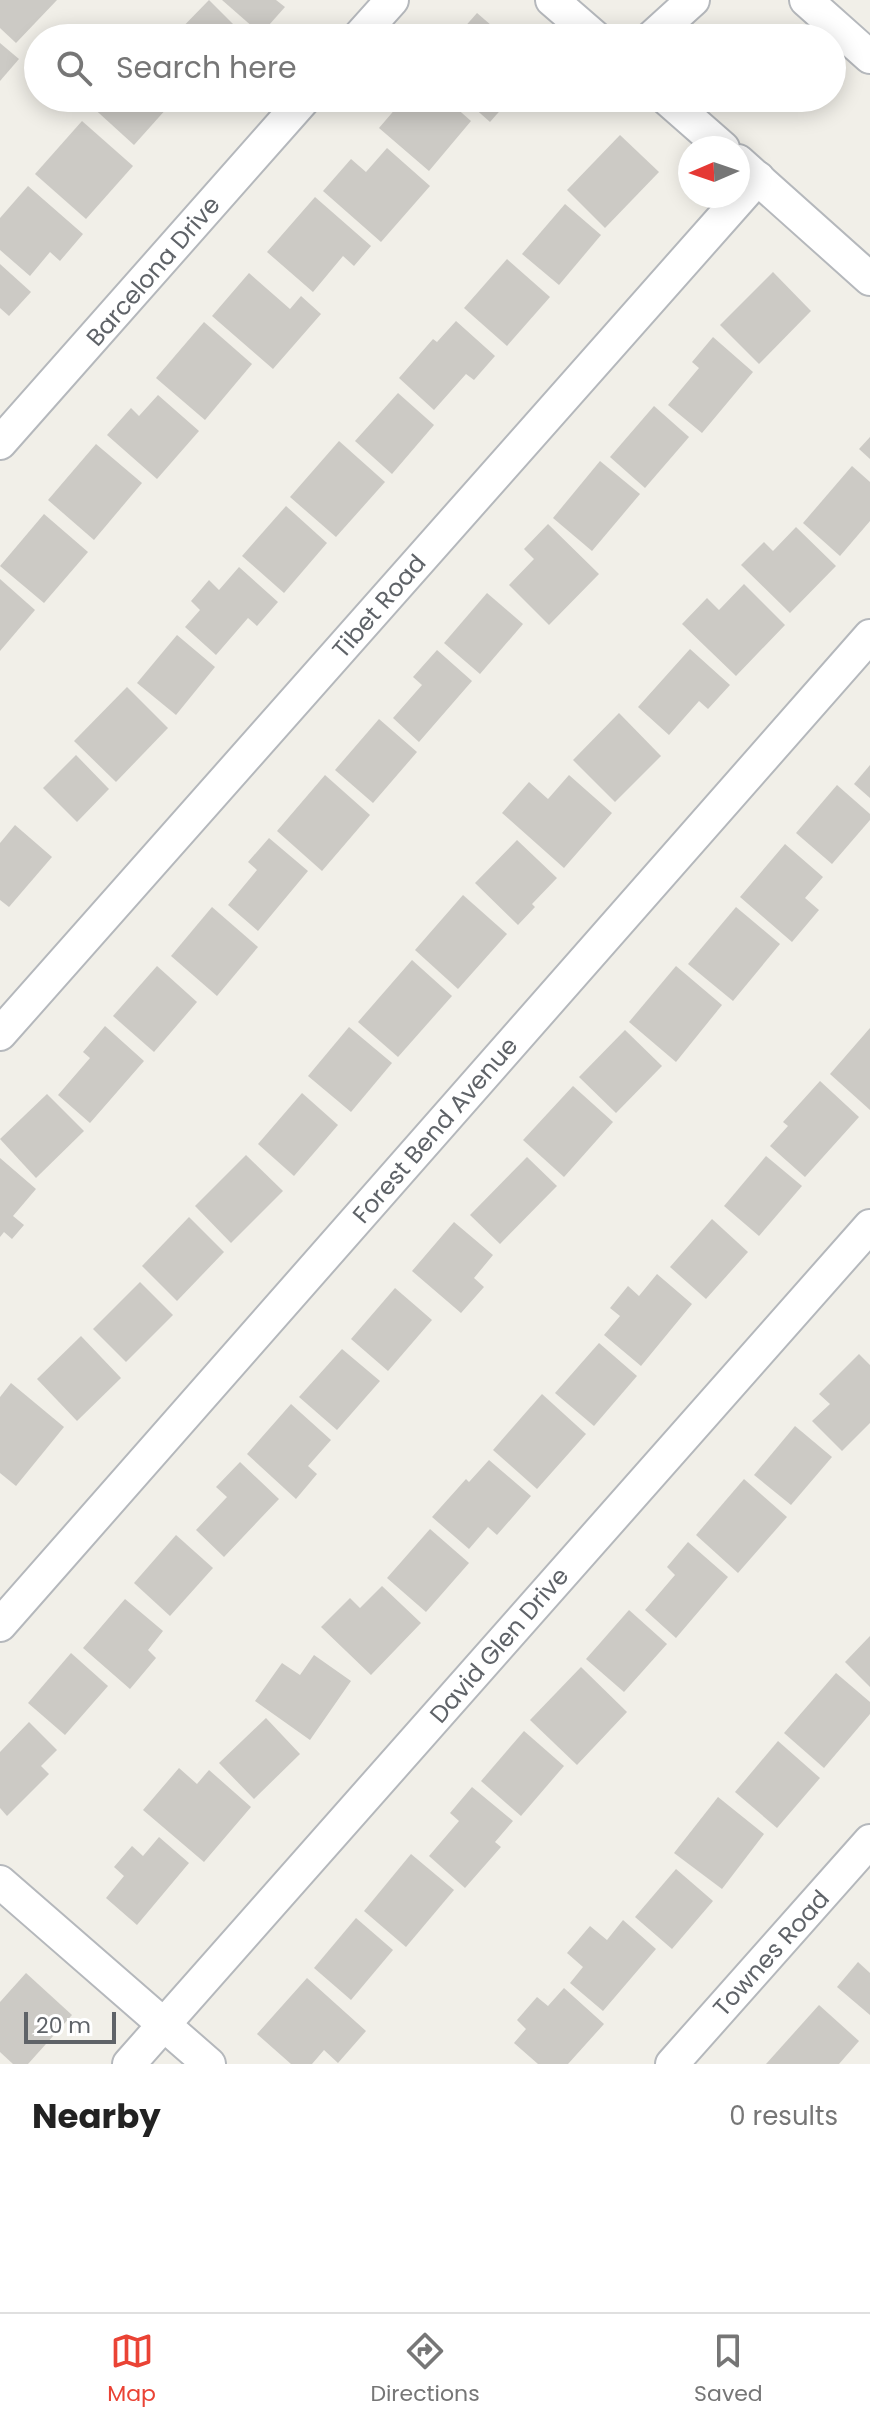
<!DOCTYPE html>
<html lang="en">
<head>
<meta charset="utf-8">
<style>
  :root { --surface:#fff; --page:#f2f2f2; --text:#222; --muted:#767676; --line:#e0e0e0; --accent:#ea4335 }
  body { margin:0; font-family:Poppins,sans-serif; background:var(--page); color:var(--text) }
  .compass { position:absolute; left:678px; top:136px; width:72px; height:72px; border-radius:50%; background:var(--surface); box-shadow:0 4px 20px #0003; rotate:268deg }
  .scale { position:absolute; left:24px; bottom:20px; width:92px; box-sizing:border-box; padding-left:8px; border:4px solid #5f6368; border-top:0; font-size:22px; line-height:28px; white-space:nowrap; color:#5f6368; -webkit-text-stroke:6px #fff; paint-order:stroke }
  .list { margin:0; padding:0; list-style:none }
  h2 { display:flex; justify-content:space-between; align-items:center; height:104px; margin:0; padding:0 32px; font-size:34px }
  h2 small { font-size:26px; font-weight:400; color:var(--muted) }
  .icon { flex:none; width:44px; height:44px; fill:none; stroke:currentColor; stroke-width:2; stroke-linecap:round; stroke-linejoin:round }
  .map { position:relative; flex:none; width:870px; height:2064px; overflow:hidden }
  .search { position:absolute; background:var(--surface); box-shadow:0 4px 20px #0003; left:24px; right:24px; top:24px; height:88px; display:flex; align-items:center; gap:20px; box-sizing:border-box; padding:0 28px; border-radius:44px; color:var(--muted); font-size:30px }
  .sheet { height:248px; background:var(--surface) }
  nav { display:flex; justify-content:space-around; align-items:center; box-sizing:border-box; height:112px; border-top:2px solid var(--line); background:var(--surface); font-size:22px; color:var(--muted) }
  nav a { display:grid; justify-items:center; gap:4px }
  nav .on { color:var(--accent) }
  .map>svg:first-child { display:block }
</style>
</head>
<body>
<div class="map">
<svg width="870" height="2064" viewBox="0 0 870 2064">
  <rect width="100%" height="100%" fill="#f1efe8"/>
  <g fill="#cccac5">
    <path d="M0 0H57L16 43 0 28Z"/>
    <path d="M209 0 247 38H172Z"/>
    <path d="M222 0H276L285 7 261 34Z"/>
    <path d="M477 13 506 38H455Z"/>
    <path d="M0 43 19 59 0 81Z"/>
    <path d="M95 98H176L134 145 89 104Z"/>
    <path d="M423 98H445L471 121 429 171 379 128 403 100 413 109Z"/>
    <path d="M463 98H511L490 122Z"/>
    <path d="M82 121 133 166 86 219 35 174Z"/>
    <path d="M620 135 659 172 605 228 567 190Z"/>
    <path d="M387 148 430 186 381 242 323 191 351 159 366 172Z"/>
    <path d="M28 186 83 234 60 261 50 252 30 276 0 250V218Z"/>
    <path d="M315 197 371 246 354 266 343 256 313 292 267 252Z"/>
    <path d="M565 204 601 235 559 285 522 254Z"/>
    <path d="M507 259 550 297 507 346 464 308Z"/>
    <path d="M0 264 31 292 9 316 0 308Z"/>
    <path d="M773 272 811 311 759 364 720 325Z"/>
    <path d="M249 273 290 309 301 296 321 314 273 369 212 316Z"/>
    <path d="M456 321 495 356 474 380 466 374 434 410 399 378 433 339 437 342Z"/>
    <path d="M204 322 252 364 205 420 156 378Z"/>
    <path d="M713 337 753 372 702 433 668 405 699 368 692 362Z"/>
    <path d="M398 393 434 425 392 474 355 441Z"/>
    <path d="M158 395 199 431 157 479 107 435 131 408 139 416Z"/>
    <path d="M654 406 689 437 645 488 610 457Z"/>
    <path d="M870 437V459L859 449Z"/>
    <path d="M339 441 385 482 336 537 290 497Z"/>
    <path d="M96 444 142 483 94 540 48 500Z"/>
    <path d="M600 461 640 494 592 551 553 518Z"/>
    <path d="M852 466 870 482V521L840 556 803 523Z"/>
    <path d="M286 506 327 543 284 593 242 556Z"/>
    <path d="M44 514 88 552 44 603 0 566Z"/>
    <path d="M548 524 599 574 549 625 509 585 534 559 524 549Z"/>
    <path d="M796 527 836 566 790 613 741 565 764 542 773 551Z"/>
    <path d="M239 567 278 602 257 626 248 618 216 655 185 627 200 610 191 601 209 580 219 590Z"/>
    <path d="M0 579 35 610 0 651Z"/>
    <path d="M744 584 785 625 736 676 682 624 707 598 719 610Z"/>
    <path d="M487 593 523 624 480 674 444 643Z"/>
    <path d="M177 635 215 667 176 715 137 683Z"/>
    <path d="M690 649 730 685 708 709 699 701 669 735 638 707Z"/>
    <path d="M437 650 472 681 419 742 393 718 422 685 413 677Z"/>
    <path d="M127 687 168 728 116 782 74 741Z"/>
    <path d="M619 713 661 756 615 802 573 760Z"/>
    <path d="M379 719 417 752 373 803 335 770Z"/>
    <path d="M76 755 109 789 77 822 43 788Z"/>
    <path d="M870 765V798L854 784Z"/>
    <path d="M325 775 370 815 322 871 277 831Z"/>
    <path d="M569 775 612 813 564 868 502 813 529 782 548 799Z"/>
    <path d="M837 785 870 814V820L832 864 796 833Z"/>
    <path d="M15 825 52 857 9 907 0 900V843Z"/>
    <path d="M269 838 308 871 258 931 228 905 257 870 248 862Z"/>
    <path d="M517 840 557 878 532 904 535 907 518 925 475 883Z"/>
    <path d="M785 844 823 877 805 898 819 910 792 942 740 897Z"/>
    <path d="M463 895 507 934 458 989 415 950Z"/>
    <path d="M212 907 258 947 217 996 171 956Z"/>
    <path d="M736 907 780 944 733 1001 688 964Z"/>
    <path d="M412 960 452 996 398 1057 358 1022Z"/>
    <path d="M157 966 197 1002 154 1052 113 1016Z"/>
    <path d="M676 966 722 1005 676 1062 629 1022Z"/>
    <path d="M105 1026 144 1061 90 1123 58 1095 90 1058 83 1052Z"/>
    <path d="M349 1027 392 1063 351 1112 308 1076Z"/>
    <path d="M870 1028V1110L830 1074Z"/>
    <path d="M625 1030 662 1066 616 1113 579 1077Z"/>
    <path d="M820 1081 859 1117 805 1177 770 1146 788 1126 783 1122Z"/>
    <path d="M573 1086 613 1122 564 1177 523 1140Z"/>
    <path d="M302 1093 338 1125 294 1176 258 1144Z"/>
    <path d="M47 1094 84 1131 36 1178 0 1139Z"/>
    <path d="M246 1155 283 1191 231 1243 195 1206Z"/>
    <path d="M766 1156 802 1186 759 1236 724 1206Z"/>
    <path d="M527 1157 557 1186 500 1244 470 1215Z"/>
    <path d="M0 1158 36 1189 13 1216 24 1225 12 1239 4 1232 0 1237Z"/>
    <path d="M189 1217 224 1252 177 1301 142 1266Z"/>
    <path d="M712 1219 748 1252 706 1299 670 1267Z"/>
    <path d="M454 1222 493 1255 474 1278 484 1287 461 1313 412 1271Z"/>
    <path d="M657 1274 692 1304 641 1366 604 1335 620 1316 610 1308 628 1286 639 1296Z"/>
    <path d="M140 1282 173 1315 126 1362 93 1329Z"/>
    <path d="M395 1288 432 1320 388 1371 351 1339Z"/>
    <path d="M81 1336 121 1378 77 1421 37 1379Z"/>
    <path d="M599 1343 637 1376 594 1426 555 1393Z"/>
    <path d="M342 1349 380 1381 337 1430 299 1397Z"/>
    <path d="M859 1354 870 1365V1423L842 1451 812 1421 830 1404 819 1394Z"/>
    <path d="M11 1383 64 1427 16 1486 0 1473V1397Z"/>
    <path d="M542 1394 586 1434 537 1489 493 1450Z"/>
    <path d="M291 1404 331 1440 308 1466 317 1474 296 1499 247 1454Z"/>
    <path d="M795 1426 832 1457 791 1505 754 1475Z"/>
    <path d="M489 1460 531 1496 497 1535 488 1527 469 1549 432 1517 466 1479 469 1482Z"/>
    <path d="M240 1462 279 1499 224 1557 196 1530 227 1497 216 1487Z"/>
    <path d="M744 1479 787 1517 738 1573 696 1535Z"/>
    <path d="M430 1529 469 1563 426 1612 387 1578Z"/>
    <path d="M176 1535 213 1568 170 1616 134 1583Z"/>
    <path d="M688 1542 728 1577 676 1638 645 1610 675 1575 667 1567Z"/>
    <path d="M382 1586 421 1623 371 1675 321 1627 350 1598 360 1608Z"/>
    <path d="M125 1599 163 1631 148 1650 156 1658 130 1689 83 1648Z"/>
    <path d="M629 1610 667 1644 624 1692 586 1659Z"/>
    <path d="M870 1636V1687L845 1662Z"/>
    <path d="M71 1653 108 1686 65 1735 28 1703Z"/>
    <path d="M314 1655 351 1681 310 1740 255 1701 282 1663 300 1675Z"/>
    <path d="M581 1667 627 1712 577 1765 530 1720Z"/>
    <path d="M836 1673 870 1702V1714L824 1768 784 1733Z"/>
    <path d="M266 1718 300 1754 254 1799 219 1763Z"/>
    <path d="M29 1722 57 1750 41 1766 49 1774 7 1816 0 1808V1752Z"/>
    <path d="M524 1731 564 1766 521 1816 481 1781Z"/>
    <path d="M778 1741 820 1778 777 1828 735 1792Z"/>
    <path d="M179 1768 197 1784 209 1770 251 1807 204 1862 143 1810Z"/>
    <path d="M472 1787 513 1821 495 1842 501 1847 465 1888 429 1856 459 1821 450 1813Z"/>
    <path d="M718 1797 764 1834 722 1889 674 1853Z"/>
    <path d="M159 1837 189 1863 137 1925 106 1898 124 1876 114 1867 132 1846 143 1856Z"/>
    <path d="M411 1854 454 1890 406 1947 364 1911Z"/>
    <path d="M676 1869 713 1901 672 1949 635 1917Z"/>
    <path d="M356 1918 393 1950 351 2000 314 1968Z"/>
    <path d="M623 1920 656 1949 603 2011 570 1983 583 1967 567 1953 590 1926 607 1940Z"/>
    <path d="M858 1962 870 1973V2015L837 1987Z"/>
    <path d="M26 1973 72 2015 28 2064H13L0 2052V2002Z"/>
    <path d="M307 1978 366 2031 338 2063 324 2050 312 2064H291L257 2034Z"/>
    <path d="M564 1988 604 2024 568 2064H538L514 2043 526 2029 517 2020 537 1997 548 2006Z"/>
    <path d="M819 2005 859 2041 839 2064H766Z"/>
  </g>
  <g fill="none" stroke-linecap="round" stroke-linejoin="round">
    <defs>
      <g id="minor">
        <path d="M552 0 596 38"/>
        <path d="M806 0 870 57"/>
        <path d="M358 38 392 0"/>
        <path d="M651 38 693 0"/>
        <path d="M666 98 723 148"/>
        <path d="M738 161 870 279"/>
        <path d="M0 443 305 98"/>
        <path d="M0 1034 758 178"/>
        <path d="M0 1625 870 636"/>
        <path d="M0 1882 209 2064"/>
        <path d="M129 2064 870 1226"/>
        <path d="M672 2064 870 1841"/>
      </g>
    </defs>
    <use href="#minor" stroke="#b5b8bc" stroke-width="36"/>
    <use href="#minor" stroke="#fff" stroke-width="32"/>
  </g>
  <g text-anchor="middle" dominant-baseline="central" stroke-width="7" stroke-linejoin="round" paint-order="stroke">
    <g font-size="24" fill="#5f6368" stroke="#fff">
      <text transform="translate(153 271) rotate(-49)">Barcelona Drive</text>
      <text transform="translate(379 606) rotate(-49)">Tibet Road</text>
      <text transform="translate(435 1130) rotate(-49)">Forest Bend Avenue</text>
      <text transform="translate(499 1645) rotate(-49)">David Glen Drive</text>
      <text transform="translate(771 1953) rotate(-48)">Townes Road</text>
    </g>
  </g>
</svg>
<svg class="compass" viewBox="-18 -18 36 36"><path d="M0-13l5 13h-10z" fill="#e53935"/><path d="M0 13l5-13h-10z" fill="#767676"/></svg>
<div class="scale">20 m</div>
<div class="search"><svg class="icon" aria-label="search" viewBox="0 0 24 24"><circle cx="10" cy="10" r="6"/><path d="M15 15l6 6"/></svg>Search here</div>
</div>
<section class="sheet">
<h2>Nearby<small>0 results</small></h2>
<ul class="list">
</ul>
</section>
<nav>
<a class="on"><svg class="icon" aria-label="map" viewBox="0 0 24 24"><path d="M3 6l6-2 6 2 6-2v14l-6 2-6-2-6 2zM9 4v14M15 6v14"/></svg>Map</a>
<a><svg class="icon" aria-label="directions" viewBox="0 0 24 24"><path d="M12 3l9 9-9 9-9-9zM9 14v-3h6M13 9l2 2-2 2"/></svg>Directions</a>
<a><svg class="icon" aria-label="saved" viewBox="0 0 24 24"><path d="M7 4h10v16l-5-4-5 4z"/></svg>Saved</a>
</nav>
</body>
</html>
